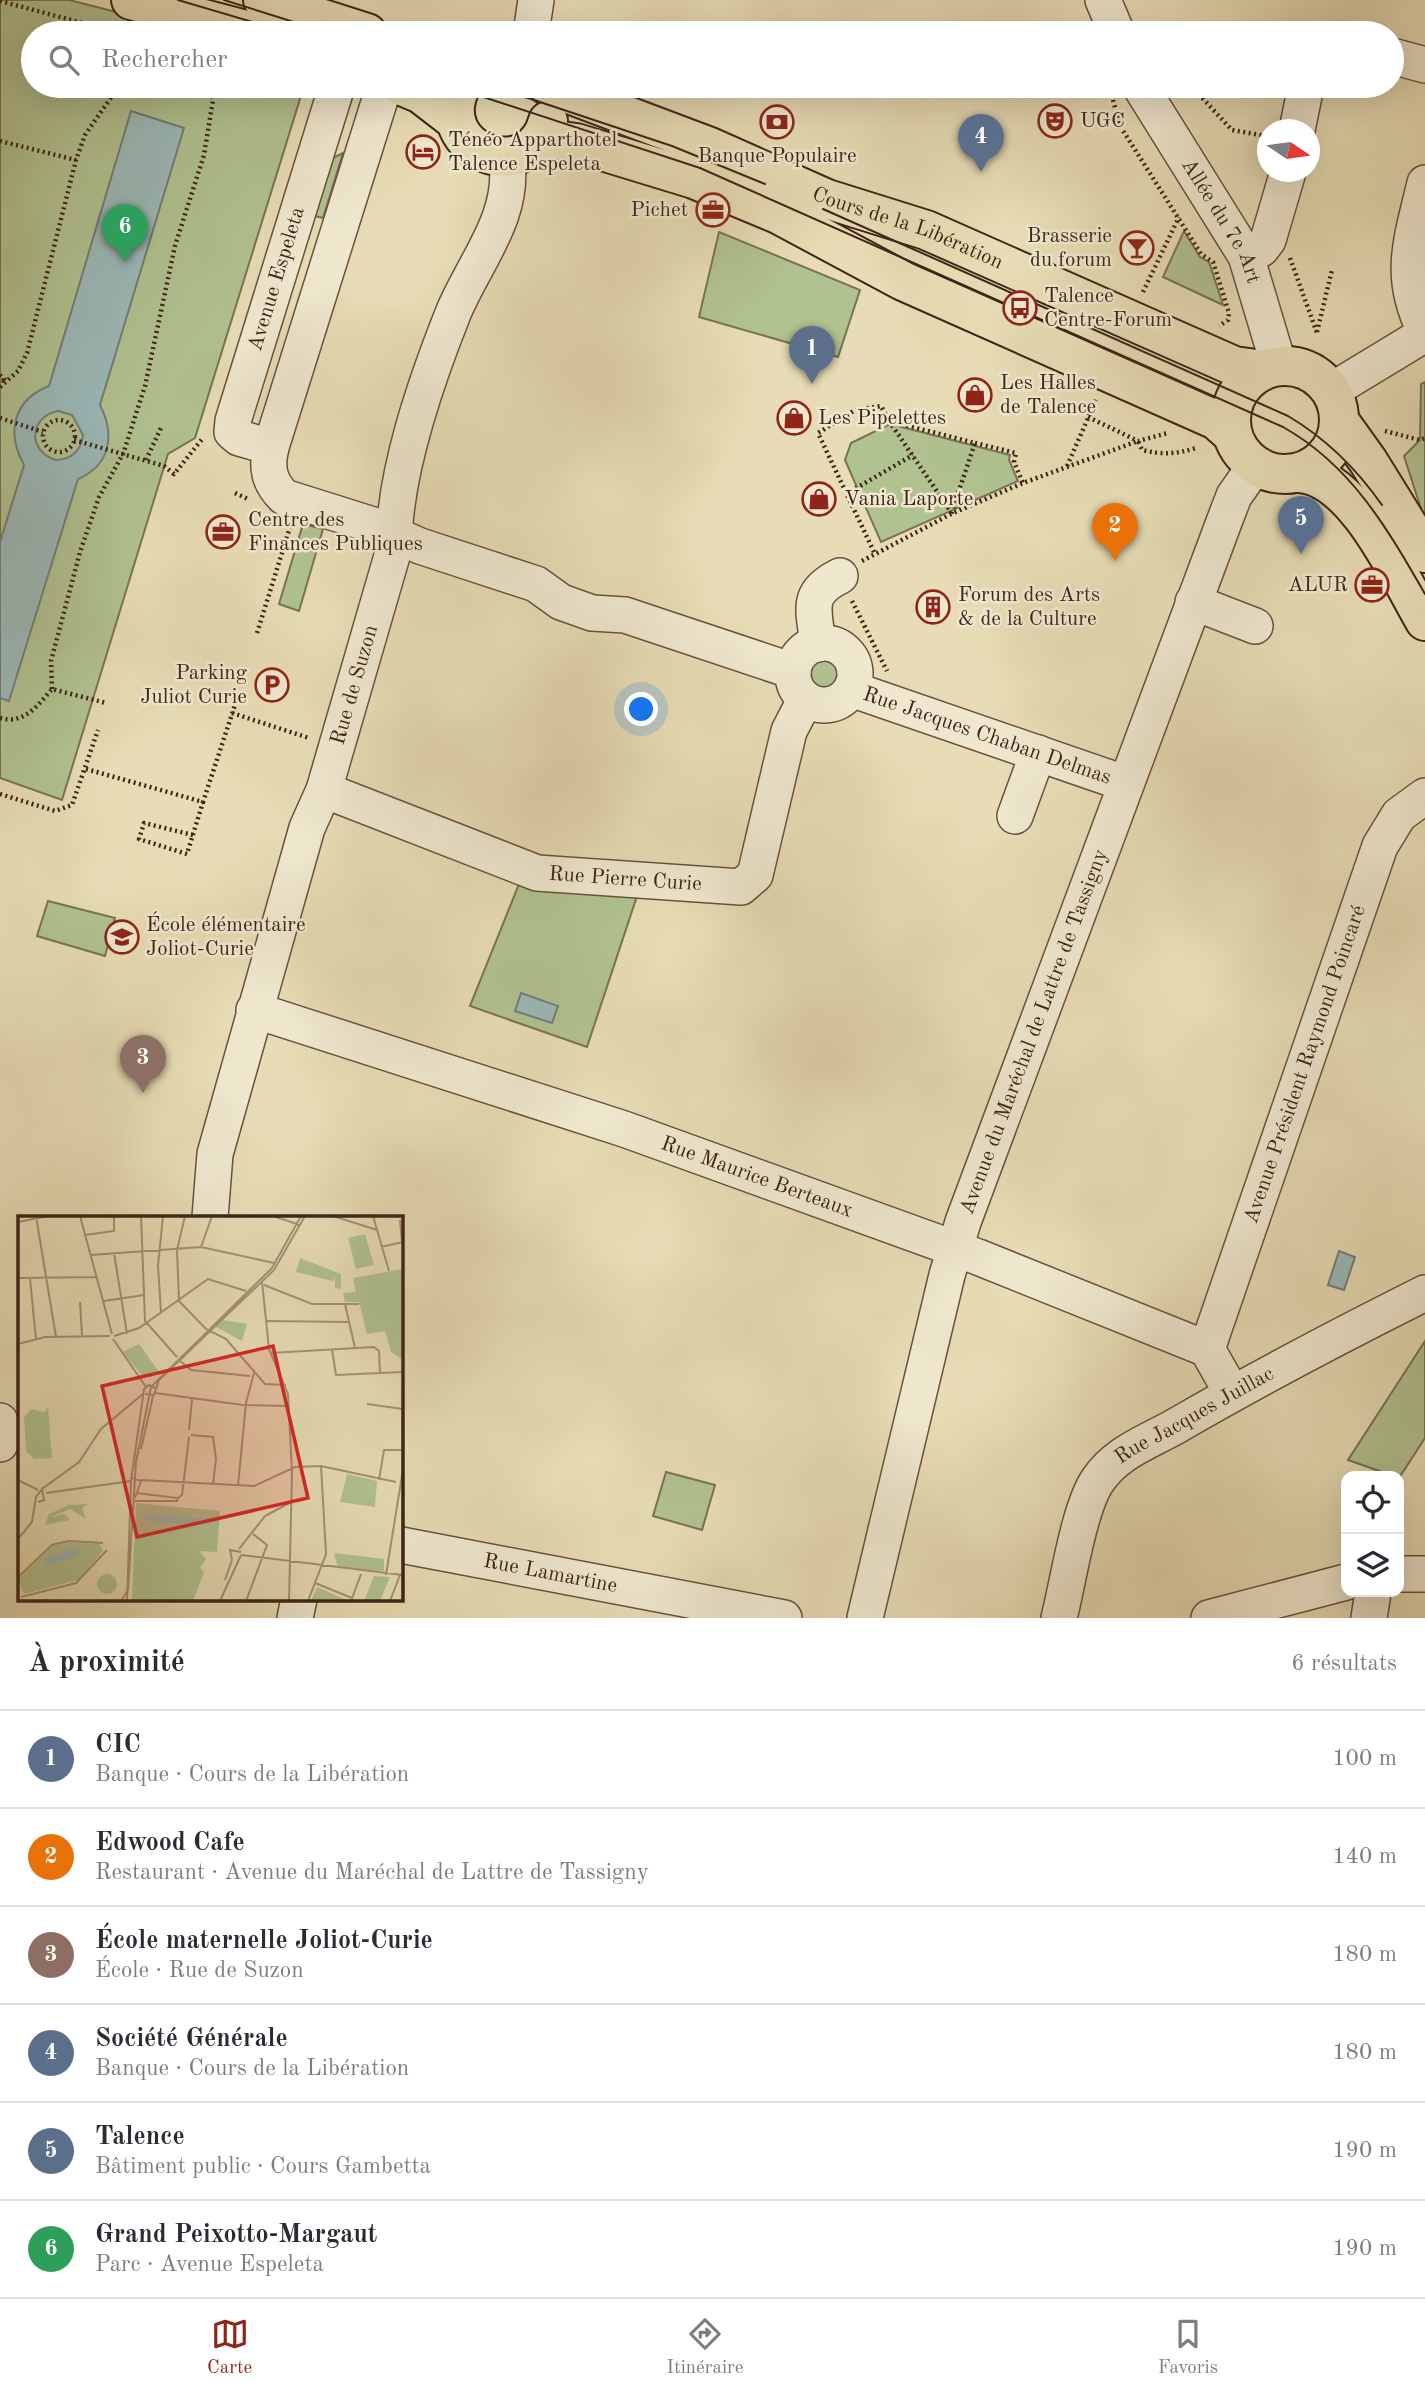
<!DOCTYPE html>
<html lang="fr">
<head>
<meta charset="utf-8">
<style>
  :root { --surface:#fff; --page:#f2f2f3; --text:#2b2b33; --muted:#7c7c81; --line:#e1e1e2; --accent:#8f2418 }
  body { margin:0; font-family:"Old Standard TT",serif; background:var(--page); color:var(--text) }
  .controls { position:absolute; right:21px; bottom:21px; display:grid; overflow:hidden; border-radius:14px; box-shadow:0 7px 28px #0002 }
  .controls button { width:63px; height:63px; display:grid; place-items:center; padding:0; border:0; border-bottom:2px solid var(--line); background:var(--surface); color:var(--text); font:35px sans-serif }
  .compass { position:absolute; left:1257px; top:119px; width:63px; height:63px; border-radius:50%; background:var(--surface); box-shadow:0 7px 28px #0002; rotate:103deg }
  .you { position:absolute; left:642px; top:710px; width:24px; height:24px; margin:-18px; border:5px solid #fff; border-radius:50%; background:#1a73e8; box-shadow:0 0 0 10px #1a73e833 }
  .badge { display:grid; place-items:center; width:46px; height:46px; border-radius:50%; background:var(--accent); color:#fff; font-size:23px; font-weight:700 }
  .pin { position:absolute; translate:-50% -58px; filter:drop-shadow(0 2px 4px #0008) }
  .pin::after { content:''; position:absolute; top:37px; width:24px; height:21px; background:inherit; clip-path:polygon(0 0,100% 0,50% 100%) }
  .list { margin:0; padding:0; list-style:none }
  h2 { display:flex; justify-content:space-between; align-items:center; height:91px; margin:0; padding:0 28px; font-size:30px }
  h2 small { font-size:23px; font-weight:400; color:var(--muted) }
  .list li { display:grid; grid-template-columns:46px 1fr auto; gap:21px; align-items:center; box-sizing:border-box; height:98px; padding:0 28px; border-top:2px solid var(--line) }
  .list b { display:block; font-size:26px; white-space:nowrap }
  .list p { margin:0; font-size:23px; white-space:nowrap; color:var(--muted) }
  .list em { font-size:23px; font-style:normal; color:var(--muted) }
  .icon { flex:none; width:38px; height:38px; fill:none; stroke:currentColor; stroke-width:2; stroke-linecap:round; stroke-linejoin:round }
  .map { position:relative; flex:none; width:1425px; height:1618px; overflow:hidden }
  .search { position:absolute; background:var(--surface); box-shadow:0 7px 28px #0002; left:21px; right:21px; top:21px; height:77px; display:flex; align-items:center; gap:18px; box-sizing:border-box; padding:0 24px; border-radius:38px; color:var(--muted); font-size:26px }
  .sheet { height:679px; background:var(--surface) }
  nav { display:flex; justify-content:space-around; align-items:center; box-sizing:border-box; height:98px; border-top:2px solid var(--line); background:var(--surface); font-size:19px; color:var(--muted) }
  nav a { display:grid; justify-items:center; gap:4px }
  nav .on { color:var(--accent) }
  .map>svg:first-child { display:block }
</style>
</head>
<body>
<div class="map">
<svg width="1425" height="1618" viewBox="0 0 1425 1618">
  <rect width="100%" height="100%" fill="#e7dcb5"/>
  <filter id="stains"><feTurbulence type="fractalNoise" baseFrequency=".00286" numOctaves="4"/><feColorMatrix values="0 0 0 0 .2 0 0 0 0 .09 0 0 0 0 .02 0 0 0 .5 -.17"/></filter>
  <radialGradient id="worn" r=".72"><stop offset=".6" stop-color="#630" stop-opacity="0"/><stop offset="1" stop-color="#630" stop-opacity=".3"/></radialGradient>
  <g fill="#b1c291" stroke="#787354" stroke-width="2">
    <path d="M0 0H69L199 33H33V86H304L195 438 168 454 62 800 0 778Z"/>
    <path d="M343 153 323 218 315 216 333 158Z"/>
    <path d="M1184 231 1200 257 1209 262 1223 305 1163 277Z"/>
    <path d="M719 232 860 290 838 357 699 317Z"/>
    <path d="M1425 382V521L1404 456 1420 440 1421 384Z"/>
    <path d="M890 424 1010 455 1009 460 1018 481 881 542 845 460 851 443Z"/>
    <path d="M303 524 323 529 299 611 279 604Z"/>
    <circle cx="824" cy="673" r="20"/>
    <path d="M519 884 637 896 587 1047 470 1006Z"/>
    <path d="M48 901 115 918 105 956 37 936Z"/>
    <path d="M1425 1341V1438L1399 1478 1348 1460Z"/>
    <path d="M666 1472 715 1485 702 1530 653 1516Z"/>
  </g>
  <g fill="#9bb9b8" stroke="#767d78" stroke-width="2" fill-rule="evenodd">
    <path d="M131 111 184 128 100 405C115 434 111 465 78 479L9 701 0 698V542L24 465C6 433 13 400 49 386ZM58 411 72 415 83 435C81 451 72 459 56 460 28 452 28 417 58 411Z"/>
    <path d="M521 993 558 1006 552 1023 515 1011Z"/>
    <path d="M1339 1251 1355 1257 1344 1290 1328 1285Z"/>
  </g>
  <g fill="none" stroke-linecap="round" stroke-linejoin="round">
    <defs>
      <g id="minor">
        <path d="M1103 0 1117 33"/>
        <path d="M531 33 536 0"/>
        <path d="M1392 56 1425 65"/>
        <path d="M337 86 233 421 232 432 239 438 271 447 382 93 388 86"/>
        <path id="s1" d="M1140 86 1246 256 1279 366"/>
        <path d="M1297 130 1306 86"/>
        <path d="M1425 183C1412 239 1397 275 1425 331"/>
        <path d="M1246 256 1261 249 1268 240 1288 172"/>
        <path d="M1331 391 1425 334"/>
        <path d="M271 447C266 468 269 482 284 497L373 525 420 546 536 584 561 602 592 613 625 615 793 671"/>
        <path d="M1193 602 1255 626"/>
        <circle cx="824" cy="674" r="31"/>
        <path d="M818 644C814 610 805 593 840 576"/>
        <path id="s2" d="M851 689 1124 783"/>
        <path id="s3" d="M324 790 537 873 741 887 755 875 789 731 805 700"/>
        <path d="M1015 816 1038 753"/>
        <path id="s4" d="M254 1010 624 1129 978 1257 1207 1349 1232 1393"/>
        <path id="s5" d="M210 1217 215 1154 307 828 324 790 394 549C393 475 426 381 454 311 475 261 517 214 506 157"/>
        <path id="s6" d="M1207 1349 1380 846 1399 815 1425 796"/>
        <path d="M0 1421 3 1433 0 1444"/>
        <path id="s7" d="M401 1545 784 1618"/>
        <path d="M1399 1574H1425"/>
        <path d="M295 1618 299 1599"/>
        <path id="s8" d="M865 1618 947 1275 963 1222 1224 522 1234 496 1255 466"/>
        <path id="s9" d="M1059 1618C1068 1583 1079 1507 1098 1480 1117 1452 1148 1442 1176 1426 1257 1379 1341 1335 1425 1293"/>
        <path d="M1209 1618 1346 1582"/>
        <path d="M1369 1618 1373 1592"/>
      </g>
      <g id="major">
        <path d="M131 0 257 33"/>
        <path d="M263 0 367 33"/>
        <path d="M402 86 421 94 456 121"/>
        <path d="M461 86C429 151 530 188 548 121"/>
        <path id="s10" d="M548 86 710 147 827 199 926 230 1234 366 1264 370"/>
        <path d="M537 142 555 140 576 143 694 179 778 214 903 281 1216 420 1232 434"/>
        <circle cx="1285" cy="420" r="54"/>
        <path d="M1340 422 1368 461 1425 553"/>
        <path d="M1299 473C1355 476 1399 577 1425 621"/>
      </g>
    </defs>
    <use href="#minor" stroke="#68523e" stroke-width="38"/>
    <use href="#major" stroke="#3e2417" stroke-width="42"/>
    <g stroke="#3e2417" stroke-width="4.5" stroke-dasharray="2 3.5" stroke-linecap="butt">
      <path d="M0 1 120 33"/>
      <path d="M1191 86 1232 130 1266 136"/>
      <path d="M1113 100 1120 126 1201 254 1213 262 1229 313 1228 320 1219 326"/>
      <path d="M0 141 76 160"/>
      <path d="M1290 258 1317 333"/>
      <path d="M1143 292 1179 217"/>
      <path d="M1317 332 1332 270"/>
      <path d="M0 375 6 381 0 380"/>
      <path d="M0 387 18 371 27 353 76 160 85 135 119 86"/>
      <path d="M1088 417 1138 441 1168 433"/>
      <path d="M0 418 43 432"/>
      <circle cx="59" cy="436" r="16"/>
      <path d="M889 421 949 509"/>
      <path d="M1385 431 1420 440 1425 438"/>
      <path d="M74 440 164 466 174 474 203 438"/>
      <path d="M975 443 1016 453 1014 462 1023 483"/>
      <path d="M146 460 161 428"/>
      <path d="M1067 466 1096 400"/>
      <path d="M235 493 250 500"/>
      <path d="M846 494 913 455"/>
      <path d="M874 552 818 433 855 410 881 406 889 421 975 443 951 514"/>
      <path d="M862 561 951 514 1023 483 1138 441 1142 450C1163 455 1176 454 1196 448"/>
      <path d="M852 601 887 671"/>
      <path d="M257 633 290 527"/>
      <path d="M52 689 51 661 80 552 99 497 123 454 145 386 175 246 204 155 213 100 210 86"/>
      <path d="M232 713 309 738"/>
      <path d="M0 718C24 725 38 705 52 689L106 703"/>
      <path d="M86 769 203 802 235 705"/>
      <path d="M0 794 55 811 72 805 98 730"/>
      <path d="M193 835 144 823 139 839 187 854 203 802"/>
    </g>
    <use href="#minor" stroke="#efe8cf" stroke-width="35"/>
    <use href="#major" stroke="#e7dcb5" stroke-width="38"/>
    <g stroke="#3e2417" stroke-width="2">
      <path d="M178 0 290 33"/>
      <path d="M224 0 329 33"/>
      <path d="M450 86 700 168 1283 427C1351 465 1387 528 1425 594"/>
      <path d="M492 86 672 146 765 184"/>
      <path d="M823 209 1288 416C1327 439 1356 468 1382 505"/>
    </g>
  </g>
  <defs>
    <symbol id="theatre-ring" viewBox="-11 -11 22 22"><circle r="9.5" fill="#efe8cf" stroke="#8f2418" stroke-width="1.5"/><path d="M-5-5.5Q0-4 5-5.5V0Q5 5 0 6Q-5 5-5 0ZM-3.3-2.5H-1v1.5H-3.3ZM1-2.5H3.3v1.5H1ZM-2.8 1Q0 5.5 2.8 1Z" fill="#8f2418"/></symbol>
    <symbol id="bank-ring" viewBox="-11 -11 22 22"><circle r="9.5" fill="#efe8cf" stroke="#8f2418" stroke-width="1.5"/><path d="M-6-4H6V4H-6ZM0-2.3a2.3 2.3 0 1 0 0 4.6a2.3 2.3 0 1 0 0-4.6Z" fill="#8f2418"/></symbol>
    <symbol id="hotel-ring" viewBox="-11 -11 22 22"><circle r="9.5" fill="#efe8cf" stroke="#8f2418" stroke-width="1.5"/><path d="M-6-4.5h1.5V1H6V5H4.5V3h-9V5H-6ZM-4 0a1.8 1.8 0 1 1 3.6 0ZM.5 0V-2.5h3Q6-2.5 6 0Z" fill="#8f2418"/></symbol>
    <symbol id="office-ring" viewBox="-11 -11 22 22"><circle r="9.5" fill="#efe8cf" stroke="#8f2418" stroke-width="1.5"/><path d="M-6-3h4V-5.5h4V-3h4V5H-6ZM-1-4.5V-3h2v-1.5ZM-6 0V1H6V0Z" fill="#8f2418"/></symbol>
    <symbol id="bar-ring" viewBox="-11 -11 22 22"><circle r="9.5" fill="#efe8cf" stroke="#8f2418" stroke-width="1.5"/><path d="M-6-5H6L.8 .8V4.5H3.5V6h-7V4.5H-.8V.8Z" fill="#8f2418"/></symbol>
    <symbol id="bus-ring" viewBox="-11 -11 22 22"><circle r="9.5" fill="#efe8cf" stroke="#8f2418" stroke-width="1.5"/><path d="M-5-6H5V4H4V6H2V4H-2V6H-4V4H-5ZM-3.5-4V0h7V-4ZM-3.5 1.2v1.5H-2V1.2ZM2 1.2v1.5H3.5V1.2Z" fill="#8f2418"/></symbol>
    <symbol id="shop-ring" viewBox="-11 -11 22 22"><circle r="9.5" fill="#efe8cf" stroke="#8f2418" stroke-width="1.5"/><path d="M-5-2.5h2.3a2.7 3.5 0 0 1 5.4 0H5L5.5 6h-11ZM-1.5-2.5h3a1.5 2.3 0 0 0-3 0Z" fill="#8f2418"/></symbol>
    <symbol id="building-ring" viewBox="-11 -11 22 22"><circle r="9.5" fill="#efe8cf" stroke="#8f2418" stroke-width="1.5"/><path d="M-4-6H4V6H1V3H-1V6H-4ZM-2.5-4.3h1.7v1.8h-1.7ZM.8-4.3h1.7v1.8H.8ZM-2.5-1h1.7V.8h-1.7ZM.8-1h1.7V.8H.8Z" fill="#8f2418"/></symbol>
    <symbol id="parking-ring" viewBox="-11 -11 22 22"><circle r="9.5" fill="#efe8cf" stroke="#8f2418" stroke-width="1.5"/><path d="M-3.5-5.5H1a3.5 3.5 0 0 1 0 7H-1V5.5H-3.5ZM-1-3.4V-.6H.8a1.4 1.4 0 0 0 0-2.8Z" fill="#8f2418"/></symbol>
    <symbol id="school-ring" viewBox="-11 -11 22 22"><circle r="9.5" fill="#efe8cf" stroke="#8f2418" stroke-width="1.5"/><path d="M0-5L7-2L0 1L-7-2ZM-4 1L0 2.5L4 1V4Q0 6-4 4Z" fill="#8f2418"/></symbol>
  </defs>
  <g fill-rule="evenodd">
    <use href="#theatre-ring" x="1036" y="102" width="38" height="38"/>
    <use href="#bank-ring" x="758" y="103" width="38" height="38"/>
    <use href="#hotel-ring" x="404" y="133" width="38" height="38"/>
    <use href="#office-ring" x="694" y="191" width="38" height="38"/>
    <use href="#bar-ring" x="1118" y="229" width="38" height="38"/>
    <use href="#bus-ring" x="1001" y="289" width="38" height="38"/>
    <use href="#shop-ring" x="956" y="376" width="38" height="38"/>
    <use href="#shop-ring" x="775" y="399" width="38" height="38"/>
    <use href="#shop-ring" x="800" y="480" width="38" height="38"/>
    <use href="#office-ring" x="204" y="513" width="38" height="38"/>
    <use href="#office-ring" x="1353" y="566" width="38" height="38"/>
    <use href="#building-ring" x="914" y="588" width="38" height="38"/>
    <use href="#parking-ring" x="253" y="666" width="38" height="38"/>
    <use href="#school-ring" x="103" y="918" width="38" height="38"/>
  </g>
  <g text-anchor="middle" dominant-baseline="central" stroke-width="5" stroke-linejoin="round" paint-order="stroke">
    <g font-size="21" fill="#3e2417" stroke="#efe8cf" text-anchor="start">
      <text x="1080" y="121">UGC</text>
      <text x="448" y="140">Ténéo Apparthotel<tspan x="448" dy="24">Talence Espeleta</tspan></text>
      <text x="777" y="156" text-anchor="middle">Banque Populaire</text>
      <text x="688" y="210" text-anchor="end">Pichet</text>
      <text x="1112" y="236" text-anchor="end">Brasserie<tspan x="1112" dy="24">du forum</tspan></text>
      <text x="1044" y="296">Talence<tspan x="1044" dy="24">Centre-Forum</tspan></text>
      <text x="1000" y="383">Les Halles<tspan x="1000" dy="24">de Talence</tspan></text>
      <text x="818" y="418">Les Pipelettes</text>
      <text x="844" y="499">Vania Laporte</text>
      <text x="248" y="520">Centre des<tspan x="248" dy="24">Finances Publiques</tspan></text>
      <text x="1348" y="585" text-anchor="end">ALUR</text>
      <text x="958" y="595">Forum des Arts<tspan x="958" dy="24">&amp; de la Culture</tspan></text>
      <text x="247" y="673" text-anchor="end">Parking<tspan x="247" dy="24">Juliot Curie</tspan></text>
      <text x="146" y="925">École élémentaire<tspan x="146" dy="24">Joliot-Curie</tspan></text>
    </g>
    <g font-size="21" fill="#3e2417" stroke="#efe8cf">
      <text stroke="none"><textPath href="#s1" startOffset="158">Allée du 7e Art</textPath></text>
      <text stroke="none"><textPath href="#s10" startOffset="387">Cours de la Libération</textPath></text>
      <text transform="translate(277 279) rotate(-73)">Avenue Espeleta</text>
      <text stroke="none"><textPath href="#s5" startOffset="553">Rue de Suzon</textPath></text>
      <text stroke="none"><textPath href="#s2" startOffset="144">Rue Jacques Chaban Delmas</textPath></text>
      <text stroke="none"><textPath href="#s3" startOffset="317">Rue Pierre Curie</textPath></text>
      <text stroke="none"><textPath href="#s8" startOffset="611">Avenue du Maréchal de Lattre de Tassigny</textPath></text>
      <text stroke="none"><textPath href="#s6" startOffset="301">Avenue Président Raymond Poincaré</textPath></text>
      <text stroke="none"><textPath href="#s4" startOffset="530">Rue Maurice Berteaux</textPath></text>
      <text stroke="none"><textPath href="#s9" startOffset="261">Rue Jacques Juillac</textPath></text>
      <text stroke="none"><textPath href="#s7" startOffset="152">Rue Lamartine</textPath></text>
    </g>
  </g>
  <g transform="translate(18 1216)">
    <rect width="385" height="385" fill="#e7dcb5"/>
    <path d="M347 18 356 49 338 53 330 22ZM282 42 323 58V73L317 72V60L315 65 278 56ZM385 53V144L373 136 367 115 349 118 341 86H327L325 77 338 76 335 62ZM205 104 229 108 224 125 198 111ZM121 128 141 156 133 161H125L105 136ZM30 191 34 242 16 243 8 235 6 201 13 193 27 196ZM329 258 359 265 357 291 322 286ZM118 287 202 295 199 336 181 335 188 343 182 352 186 356 175 385H114ZM70 288 64 292 68 303 52 293 33 301 47 298 52 304 27 309 31 298 51 289ZM46 326 81 328 85 335 60 364 6 378 0 362 34 331ZM316 337 366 343V355L320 352ZM79 368a10 10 0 1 1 20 0a10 10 0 1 1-20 0ZM356 360 372 361 362 385H346ZM299 371 329 384 293 385Z" fill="#b1c291"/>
    <path d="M128 299 193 303 192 309 127 305ZM60 332 61 339 28 350 27 343Z" fill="#9bb9b8"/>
    <path fill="none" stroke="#a39276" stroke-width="2" d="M18 0 38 121M62 0 94 118M123 0 127 105 159 141M255 0 282 9M315 0 359 14M355 0 371 55M382 4 384 26M0 6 31 0M67 19 96 15V0M183 31 194 0M363 31 385 26M96 37 109 118M73 39 183 31 256 47M0 62 79 61M12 62 18 124M244 65 251 133 270 178 274 256 271 385M246 69 294 88H341M160 84 188 113 208 123 247 168 268 169M161 84 159 34 167 0M86 85 126 79M62 86 64 119M327 88 337 132M143 96 140 50 145 0M249 105 331 106M96 120 121 112 190 63 228 75M95 123 128 171M0 128 27 121 92 120M314 133 318 159 385 156M252 137 356 131 361 135 362 157M161 144 173 154 232 160M137 177 225 189 271 190M127 178 136 179 141 164 256 54 287 0M349 188 385 193M171 214 174 183M173 219 195 221 198 243 195 268M123 233 135 180M114 262 123 265 117 282M0 264 20 274M123 264 236 270 277 251 303 250 378 266M361 264 366 234H385M220 270 228 187 236 157M24 273 61 246 83 213 126 177M28 277 113 265M160 282 164 279 171 221M117 285H159L160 282 118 277M0 323 14 306 18 281 24 273 26 284 20 286M221 333 247 300 273 286M223 339 385 359M214 344 212 334 223 336M368 359 385 253M0 361 34 329 50 325 85 327M207 364 214 344M297 367 334 382M3 381 58 367 89 334M103 385 110 374 118 246 133 171 254 52 283 0M109 385 113 265 126 173 131 169 137 172M202 385 223 339M228 385 249 329 235 318M290 385 308 338 303 250M333 385 343 358M372 385 382 359"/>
    <path fill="#d62828" fill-opacity="0.15" stroke="#d62828" stroke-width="3.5" d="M255 130 290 282 119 321 84 170Z"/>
    <rect width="385" height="385" fill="none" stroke="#3e2417" stroke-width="3.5"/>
  </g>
  <rect width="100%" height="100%" filter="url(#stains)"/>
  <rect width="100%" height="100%" fill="url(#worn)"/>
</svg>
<div class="controls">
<button><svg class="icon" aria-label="locate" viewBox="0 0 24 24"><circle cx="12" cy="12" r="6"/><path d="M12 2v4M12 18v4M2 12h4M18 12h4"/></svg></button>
<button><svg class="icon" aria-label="layers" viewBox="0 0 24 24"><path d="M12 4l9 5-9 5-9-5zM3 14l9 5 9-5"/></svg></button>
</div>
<svg class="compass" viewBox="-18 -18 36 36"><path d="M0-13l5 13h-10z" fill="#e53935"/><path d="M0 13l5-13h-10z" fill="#7c7c81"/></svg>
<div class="you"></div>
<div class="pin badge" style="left:812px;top:384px;background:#5c6f8a">1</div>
<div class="pin badge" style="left:1115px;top:561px;background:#e8710a">2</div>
<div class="pin badge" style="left:143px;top:1093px;background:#8d6e63">3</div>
<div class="pin badge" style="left:981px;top:172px;background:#5c6f8a">4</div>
<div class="pin badge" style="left:1301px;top:554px;background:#5c6f8a">5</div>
<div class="pin badge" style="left:125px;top:262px;background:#2e9e5b">6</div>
<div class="search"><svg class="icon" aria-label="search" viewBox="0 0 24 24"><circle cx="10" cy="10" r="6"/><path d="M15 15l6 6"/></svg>Rechercher</div>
</div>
<section class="sheet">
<h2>À proximité<small>6 résultats</small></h2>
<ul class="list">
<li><span class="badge" style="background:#5c6f8a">1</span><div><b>CIC</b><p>Banque · Cours de la Libération</p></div><em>100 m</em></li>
<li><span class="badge" style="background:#e8710a">2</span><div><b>Edwood Cafe</b><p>Restaurant · Avenue du Maréchal de Lattre de Tassigny</p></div><em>140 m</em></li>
<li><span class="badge" style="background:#8d6e63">3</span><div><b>École maternelle Joliot-Curie</b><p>École · Rue de Suzon</p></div><em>180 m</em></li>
<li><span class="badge" style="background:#5c6f8a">4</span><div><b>Société Générale</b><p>Banque · Cours de la Libération</p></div><em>180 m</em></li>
<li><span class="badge" style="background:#5c6f8a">5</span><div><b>Talence</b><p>Bâtiment public · Cours Gambetta</p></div><em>190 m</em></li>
<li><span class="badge" style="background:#2e9e5b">6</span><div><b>Grand Peixotto-Margaut</b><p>Parc · Avenue Espeleta</p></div><em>190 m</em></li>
</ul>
</section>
<nav>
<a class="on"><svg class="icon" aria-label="map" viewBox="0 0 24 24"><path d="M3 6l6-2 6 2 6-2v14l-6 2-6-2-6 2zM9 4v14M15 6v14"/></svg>Carte</a>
<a><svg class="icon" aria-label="directions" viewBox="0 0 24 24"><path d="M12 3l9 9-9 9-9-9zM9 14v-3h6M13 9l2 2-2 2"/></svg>Itinéraire</a>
<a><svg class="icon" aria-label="saved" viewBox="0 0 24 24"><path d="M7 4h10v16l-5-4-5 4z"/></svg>Favoris</a>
</nav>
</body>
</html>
